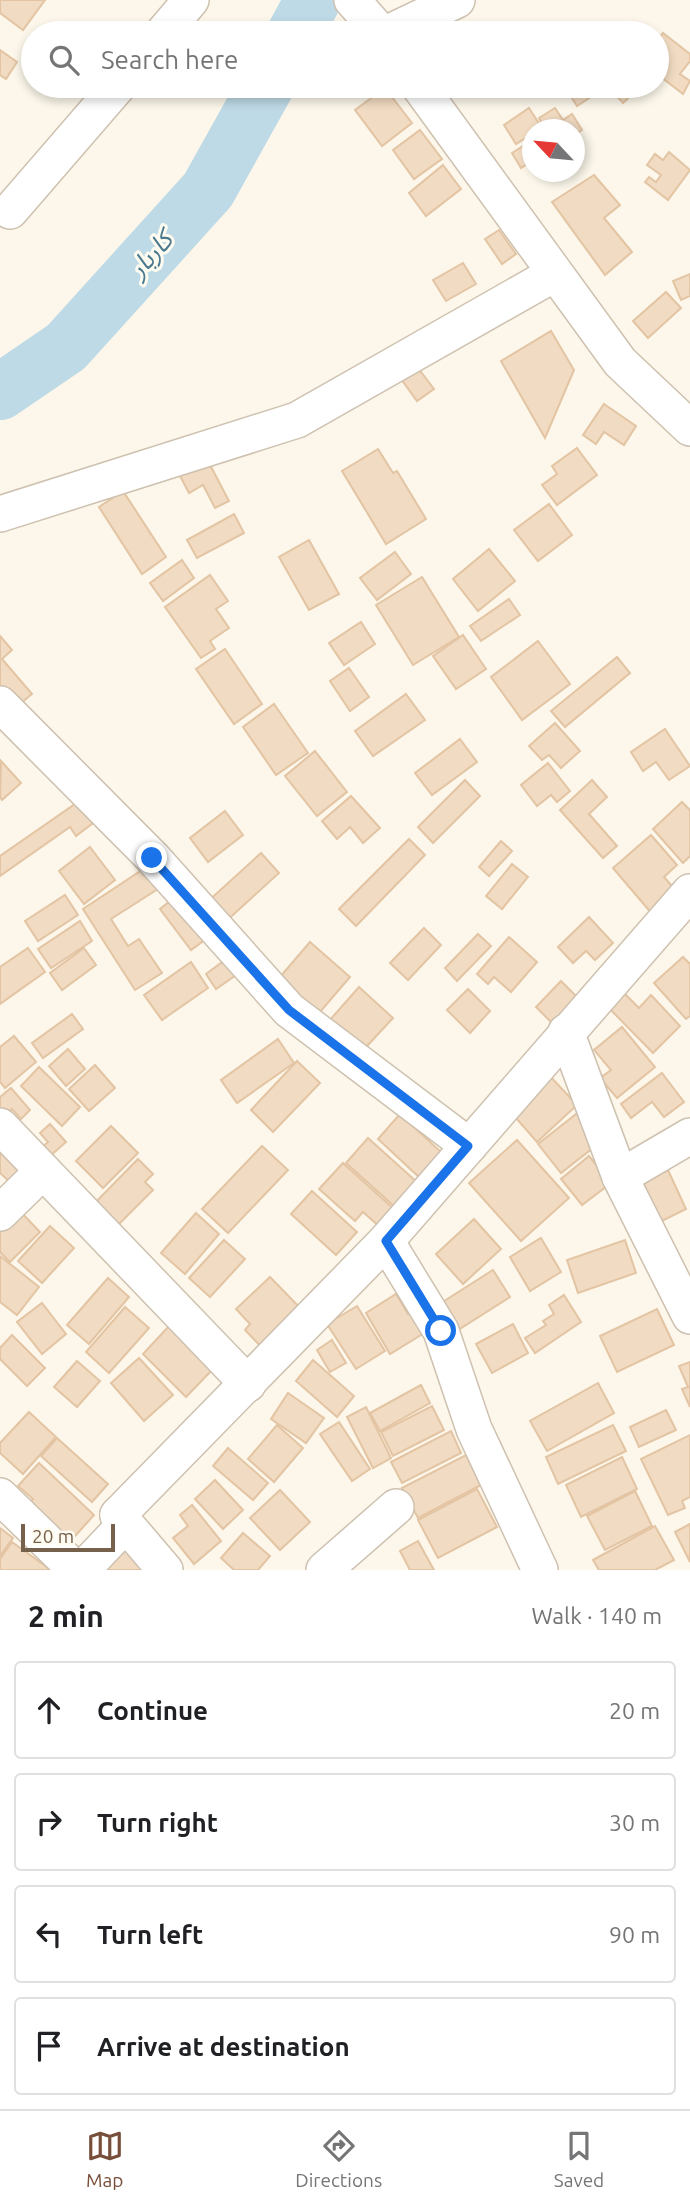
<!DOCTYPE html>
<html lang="en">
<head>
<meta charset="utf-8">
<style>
  :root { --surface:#fff; --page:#f2f2f2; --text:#202124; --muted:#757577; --line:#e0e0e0; --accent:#774e3a }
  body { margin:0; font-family:Ubuntu,"Noto Sans Arabic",sans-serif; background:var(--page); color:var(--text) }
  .compass { position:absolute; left:522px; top:119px; width:63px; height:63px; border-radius:50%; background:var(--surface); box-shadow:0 4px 10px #0003; rotate:296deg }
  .scale { position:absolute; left:21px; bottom:18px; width:94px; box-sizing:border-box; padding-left:7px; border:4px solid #76614d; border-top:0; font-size:19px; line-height:24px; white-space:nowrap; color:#76614d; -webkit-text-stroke:5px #fefbf0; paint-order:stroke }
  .stop { position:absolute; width:21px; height:21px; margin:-16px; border:5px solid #1a73e8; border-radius:50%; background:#fff }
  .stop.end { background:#1a73e8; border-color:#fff; box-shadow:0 2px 7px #0008 }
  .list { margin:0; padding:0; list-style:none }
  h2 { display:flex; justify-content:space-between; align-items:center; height:91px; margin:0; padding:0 28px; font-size:30px }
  h2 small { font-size:23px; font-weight:400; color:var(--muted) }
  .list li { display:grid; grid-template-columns:46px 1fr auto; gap:21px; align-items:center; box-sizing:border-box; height:98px; margin:0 14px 14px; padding:0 14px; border:2px solid var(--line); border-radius:7px }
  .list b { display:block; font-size:26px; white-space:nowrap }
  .list em { font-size:23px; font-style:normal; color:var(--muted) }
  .icon { flex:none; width:38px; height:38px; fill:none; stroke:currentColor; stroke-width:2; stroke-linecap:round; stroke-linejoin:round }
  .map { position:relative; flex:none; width:690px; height:1570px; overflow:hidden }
  .search { position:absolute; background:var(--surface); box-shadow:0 4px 10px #0003; left:21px; right:21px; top:21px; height:77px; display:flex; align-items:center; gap:18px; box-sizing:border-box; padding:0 24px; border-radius:38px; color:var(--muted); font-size:26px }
  .sheet { height:539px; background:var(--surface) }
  nav { display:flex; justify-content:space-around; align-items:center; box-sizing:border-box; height:98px; border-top:2px solid var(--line); background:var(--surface); font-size:19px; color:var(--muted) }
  nav a { display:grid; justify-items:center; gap:4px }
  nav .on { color:var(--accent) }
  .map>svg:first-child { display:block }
</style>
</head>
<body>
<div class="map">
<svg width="690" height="1570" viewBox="0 0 690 1570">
  <rect width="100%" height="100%" fill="#fcf7ea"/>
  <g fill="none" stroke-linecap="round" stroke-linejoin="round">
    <g stroke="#bedae6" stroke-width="56">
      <path d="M295 33 313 0"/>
      <path d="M0 392 66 347 208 190 266 86"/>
    </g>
  </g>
  <g fill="#f1dbc2" stroke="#e3c4a3" stroke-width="2">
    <path d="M0 0H45L23 30 0 13Z"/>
    <path d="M663 33 690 54V61L680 74 690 81 683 94 657 74V41Z"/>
    <path d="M0 50 17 62 6 79 0 75Z"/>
    <path d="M574 86H592L597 93 577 106 567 90Z"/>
    <path d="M615 86H641L623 103 613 92Z"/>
    <path d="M385 88 412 123 382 146 355 110Z"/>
    <path d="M529 108 542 128 532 130V134L516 144 504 125Z"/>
    <path d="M555 108 563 120 572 114 582 130 574 135V130H546L539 118Z"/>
    <path d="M420 130 442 159 414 179 393 150Z"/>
    <path d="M528 143 532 151V161L521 168 512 153Z"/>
    <path d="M669 152 690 170 668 200 645 182 649 177 656 182 661 175 647 165 655 154 663 160Z"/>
    <path d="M443 165 461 189 426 216 409 193Z"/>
    <path d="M594 175 620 205 604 218 632 252 605 275 552 202Z"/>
    <path d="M499 230 516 254 502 264 485 239Z"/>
    <path d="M463 263 476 284 446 301 433 280Z"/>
    <path d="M690 274V296L681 300 673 281Z"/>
    <path d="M666 292 681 308 648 338 633 321Z"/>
    <path d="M551 331 574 370 545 438 501 361Z"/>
    <path d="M412 360 434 389 417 401 396 372Z"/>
    <path d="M604 404 636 426 624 445 604 432 596 444 583 435Z"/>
    <path d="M577 448 597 475 557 505 542 485 557 474 552 466Z"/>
    <path d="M378 449 393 473 397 471 426 519 386 544 342 471Z"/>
    <path d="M207 459 229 501 215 508 203 485 189 493 179 474Z"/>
    <path d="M123 491 166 557 142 574 99 507Z"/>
    <path d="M549 504 572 535 538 561 514 530Z"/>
    <path d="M234 514 244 533 197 558 187 540Z"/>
    <path d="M309 540 339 594 309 610 279 557Z"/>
    <path d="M489 549 515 581 478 611 453 579Z"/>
    <path d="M395 552 411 574 377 600 360 578Z"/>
    <path d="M182 560 194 578 163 601 150 583Z"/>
    <path d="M210 575 228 601 216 609 229 628 210 641 215 649 201 658 165 607Z"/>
    <path d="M422 577 459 637 413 665 376 605Z"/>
    <path d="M509 599 520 615 481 641 470 626Z"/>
    <path d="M361 622 375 644 344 665 329 643Z"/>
    <path d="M463 635 486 669 456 689 433 656Z"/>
    <path d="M0 636 12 650 2 659 32 694 9 713 0 702Z"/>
    <path d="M538 641 570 684 522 720 491 677Z"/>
    <path d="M225 649 262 704 234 724 196 669Z"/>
    <path d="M617 657 630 673 565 727 551 711Z"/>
    <path d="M349 668 369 697 350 711 330 681Z"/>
    <path d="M406 694 425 720 373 756 355 731Z"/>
    <path d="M274 704 308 753 276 775 243 727Z"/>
    <path d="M555 723 580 751 561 768 549 755 542 760 529 746Z"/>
    <path d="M665 729 690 766 669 780 656 762 643 771 631 752Z"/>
    <path d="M460 739 477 762 432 795 415 773Z"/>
    <path d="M315 751 347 792 317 816 285 776Z"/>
    <path d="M1 761 21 783 2 800 0 797Z"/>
    <path d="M548 763 570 791 557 802 551 795 537 806 521 785Z"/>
    <path d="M465 780 480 796 433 843 418 827Z"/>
    <path d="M592 780 607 797 589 814 617 846 603 858 560 810Z"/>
    <path d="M351 796 380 828 363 843 350 827 337 839 322 821Z"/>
    <path d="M78 802 93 823 76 836 70 827 0 876V856Z"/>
    <path d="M682 802 690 810V856L683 863 653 829Z"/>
    <path d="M225 811 243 835 208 862 190 838Z"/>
    <path d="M651 835 677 865 664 877 678 893 653 915 613 868Z"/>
    <path d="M409 839 425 855 356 926 339 909Z"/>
    <path d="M501 841 512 851 489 876 479 867Z"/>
    <path d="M90 847 115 880 84 904 59 871Z"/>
    <path d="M261 853 279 873 223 924 205 904Z"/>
    <path d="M512 864 528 877 502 909 486 896Z"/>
    <path d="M145 868 158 889 111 919 128 946 139 939 162 973 135 990 83 909Z"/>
    <path d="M65 895 78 915 38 941 25 921Z"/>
    <path d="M174 898 206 939 191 950 160 909Z"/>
    <path d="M589 917 613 943 595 960 586 951 573 963 558 947Z"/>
    <path d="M80 921 92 941 51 968 38 949Z"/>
    <path d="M424 928 441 945 408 980 390 963Z"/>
    <path d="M478 934 491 946 457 981 445 968Z"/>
    <path d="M509 937 537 962 511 992 494 977 488 984 477 974Z"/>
    <path d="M310 942 350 977 314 1019 274 984Z"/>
    <path d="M28 948 45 972 0 1004V967Z"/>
    <path d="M84 948 96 965 62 990 50 973Z"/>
    <path d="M229 957 239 973 216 989 206 974Z"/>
    <path d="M683 957 690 964V1016L686 1019 654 983Z"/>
    <path d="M191 962 208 988 162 1020 144 995Z"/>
    <path d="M561 981 582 1002 557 1028 536 1007Z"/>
    <path d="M359 987 393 1018 355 1059 322 1029Z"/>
    <path d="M619 988 639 1008 651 995 680 1026 653 1053 604 1003Z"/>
    <path d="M468 989 490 1011 470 1033 447 1010Z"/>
    <path d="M72 1014 83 1029 43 1058 32 1043Z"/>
    <path d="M622 1027 655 1067 617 1098 600 1078 611 1070 594 1050Z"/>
    <path d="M14 1036 36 1062 5 1088 0 1082V1047Z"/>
    <path d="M278 1039 294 1063 237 1103 221 1080Z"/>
    <path d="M68 1049 85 1069 66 1086 49 1066Z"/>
    <path d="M297 1061 320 1083 273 1132 251 1110Z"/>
    <path d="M95 1065 115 1088 89 1111 69 1089Z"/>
    <path d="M39 1067 80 1107 62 1126 21 1086Z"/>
    <path d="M662 1073 684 1102 664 1117 652 1102 631 1118 621 1104Z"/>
    <path d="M548 1074 577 1105 537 1142 509 1110Z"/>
    <path d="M11 1088 30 1110 21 1119 12 1109 2 1118 0 1117V1097Z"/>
    <path d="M580 1111 603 1140 561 1173 538 1144Z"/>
    <path d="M400 1114 443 1154 421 1179 378 1139Z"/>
    <path d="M50 1124 66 1142 41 1164 33 1155 48 1142 40 1133Z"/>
    <path d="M111 1126 138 1153 103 1188 76 1161Z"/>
    <path d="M368 1138 418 1183 396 1208 346 1163Z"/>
    <path d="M0 1139 29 1165 11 1183 0 1173Z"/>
    <path d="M517 1140 569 1198 521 1241 469 1183Z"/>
    <path d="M262 1146 288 1170 228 1233 202 1209Z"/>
    <path d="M589 1156 611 1183 582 1205 561 1179Z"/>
    <path d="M138 1159 153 1174 145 1182 153 1190 111 1232 88 1210Z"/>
    <path d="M343 1163 396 1211 381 1228 363 1212 355 1221 319 1189Z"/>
    <path d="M668 1170 686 1209 660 1222 642 1183Z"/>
    <path d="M312 1191 357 1232 336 1255 291 1214Z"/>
    <path d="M18 1209 40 1232 10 1262 0 1252V1227Z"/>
    <path d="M196 1213 219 1234 185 1274 161 1253Z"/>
    <path d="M474 1219 501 1249 463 1284 436 1254Z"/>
    <path d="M50 1226 74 1248 42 1283 18 1261Z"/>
    <path d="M541 1238 561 1272 530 1291 510 1257Z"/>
    <path d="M224 1240 245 1259 210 1297 189 1278Z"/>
    <path d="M625 1240 636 1273 578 1293 567 1260Z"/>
    <path d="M0 1256 39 1287 17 1315 0 1302Z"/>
    <path d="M493 1270 510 1297 458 1330 441 1303Z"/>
    <path d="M270 1277 307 1315 267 1353 245 1330 250 1324 236 1309Z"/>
    <path d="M108 1278 129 1297 89 1344 67 1325Z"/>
    <path d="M396 1294 408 1314 422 1306 434 1327 390 1354 366 1313Z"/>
    <path d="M564 1295 581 1322 535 1353 525 1338 546 1325 543 1321 554 1314 549 1305Z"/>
    <path d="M42 1303 66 1334 42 1354 17 1322Z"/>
    <path d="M357 1306 385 1351 356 1369 327 1324Z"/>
    <path d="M125 1307 149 1328 109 1373 86 1352Z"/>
    <path d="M657 1309 674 1345 617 1372 600 1336Z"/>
    <path d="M513 1324 528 1353 492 1373 476 1344Z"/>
    <path d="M170 1325 214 1368 186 1397 143 1354Z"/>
    <path d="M12 1335 45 1368 27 1386 0 1359V1348Z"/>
    <path d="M332 1340 346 1363 330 1372 317 1350Z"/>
    <path d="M139 1358 173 1395 144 1421 111 1383Z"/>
    <path d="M313 1360 354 1396 337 1417 296 1381Z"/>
    <path d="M77 1361 100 1381 77 1407 54 1387Z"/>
    <path d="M690 1362V1407L682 1389 688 1387 679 1366Z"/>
    <path d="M598 1383 614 1413 547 1451 530 1421Z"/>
    <path d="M421 1385 430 1403 380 1431 370 1413Z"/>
    <path d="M288 1393 324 1418 306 1443 271 1419Z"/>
    <path d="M432 1406 444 1430 393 1456 381 1432Z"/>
    <path d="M366 1407 391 1458 373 1468 347 1417Z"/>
    <path d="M666 1410 676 1430 639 1447 630 1427Z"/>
    <path d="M29 1412 56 1437 23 1474 0 1453V1443Z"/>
    <path d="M339 1422 370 1469 352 1481 320 1434Z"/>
    <path d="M277 1425 303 1448 274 1482 248 1459Z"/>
    <path d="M613 1425 626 1451 558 1484 546 1457Z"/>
    <path d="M451 1431 461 1453 402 1483 391 1462Z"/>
    <path d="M690 1435V1497L682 1501 685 1508 668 1515 641 1459Z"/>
    <path d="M57 1438 108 1484 92 1502 41 1456Z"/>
    <path d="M228 1448 268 1483 253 1500 213 1466Z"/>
    <path d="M466 1455 481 1485 418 1518 402 1488Z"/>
    <path d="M622 1457 637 1489 581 1517 566 1485Z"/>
    <path d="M39 1463 94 1515 67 1545 26 1507 33 1499 18 1486Z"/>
    <path d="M215 1480 243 1510 223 1529 195 1499Z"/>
    <path d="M477 1489 497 1527 438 1558 418 1520Z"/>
    <path d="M280 1490 310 1522 280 1550 250 1518Z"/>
    <path d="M635 1491 652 1526 605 1550 587 1516Z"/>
    <path d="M192 1505 221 1541 194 1564 173 1538 188 1526 180 1515Z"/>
    <path d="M690 1524V1562L675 1532Z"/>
    <path d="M655 1526 674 1560 655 1570H599L593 1560Z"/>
    <path d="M0 1528 13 1538 0 1556Z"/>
    <path d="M243 1533 270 1556 258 1570H234L221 1558Z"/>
    <path d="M418 1541 434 1570H410L400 1551Z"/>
    <path d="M12 1542 51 1570H0V1559Z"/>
    <path d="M121 1544 146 1570H98Z"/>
  </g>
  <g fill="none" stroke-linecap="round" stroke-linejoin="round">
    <defs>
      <g id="minor">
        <path d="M352 0 381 33"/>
        <path d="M163 33 191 0"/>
        <path d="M388 33 457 0"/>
        <path d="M419 86 620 362 690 428"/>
        <path d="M10 211 118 86"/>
        <path d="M0 514 297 420 554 274"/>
        <path d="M0 704 153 858 289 1010 469 1146"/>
        <path d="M566 1032 620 1177 690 1316"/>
        <path d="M0 1126 248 1384"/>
        <path d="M620 1177 690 1136"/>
        <path d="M0 1213 43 1171"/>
        <path d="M386 1241 441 1331 474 1429 540 1570"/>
        <path d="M0 1496 76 1570"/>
        <path d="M118 1515 165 1570"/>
        <path d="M82 1570 122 1528 118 1515 386 1241 690 892"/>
        <path d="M324 1570 396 1507"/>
      </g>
    </defs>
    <use href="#minor" stroke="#cec1af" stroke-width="38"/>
    <use href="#minor" stroke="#fff" stroke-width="35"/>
  </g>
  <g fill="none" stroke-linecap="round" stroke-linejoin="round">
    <path stroke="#1a73e8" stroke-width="9" d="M152 858 289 1010 468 1146 386 1241 441 1331"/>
  </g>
  <g text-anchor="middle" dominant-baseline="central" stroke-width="6" stroke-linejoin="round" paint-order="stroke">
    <g font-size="26" font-style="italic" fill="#4b7a90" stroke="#fefbf0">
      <text transform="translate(150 254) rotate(-48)">کاربار</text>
    </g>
  </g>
</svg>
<svg class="compass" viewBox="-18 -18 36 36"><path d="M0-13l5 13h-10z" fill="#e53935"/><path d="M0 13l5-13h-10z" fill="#757577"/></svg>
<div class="scale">20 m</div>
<div class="stop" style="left:441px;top:1331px"></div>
<div class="stop end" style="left:152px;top:858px"></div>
<div class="search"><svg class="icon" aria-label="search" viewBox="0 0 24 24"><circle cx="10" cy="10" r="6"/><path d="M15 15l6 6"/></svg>Search here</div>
</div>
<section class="sheet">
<h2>2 min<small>Walk · 140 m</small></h2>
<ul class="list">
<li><svg class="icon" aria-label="ahead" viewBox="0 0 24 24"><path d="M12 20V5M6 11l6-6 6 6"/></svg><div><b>Continue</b></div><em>20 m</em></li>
<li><svg class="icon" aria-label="right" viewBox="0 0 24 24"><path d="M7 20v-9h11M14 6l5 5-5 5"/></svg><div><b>Turn right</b></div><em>30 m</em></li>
<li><svg class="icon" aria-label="left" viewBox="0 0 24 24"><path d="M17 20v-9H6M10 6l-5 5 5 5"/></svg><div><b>Turn left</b></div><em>90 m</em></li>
<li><svg class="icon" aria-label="arrive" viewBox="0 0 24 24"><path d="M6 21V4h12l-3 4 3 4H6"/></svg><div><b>Arrive at destination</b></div></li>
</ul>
</section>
<nav>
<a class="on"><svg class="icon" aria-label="map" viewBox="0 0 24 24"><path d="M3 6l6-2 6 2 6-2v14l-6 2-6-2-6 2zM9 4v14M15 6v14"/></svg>Map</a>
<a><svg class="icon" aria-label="directions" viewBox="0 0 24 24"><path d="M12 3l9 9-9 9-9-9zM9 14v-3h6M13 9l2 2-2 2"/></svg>Directions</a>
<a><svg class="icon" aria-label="saved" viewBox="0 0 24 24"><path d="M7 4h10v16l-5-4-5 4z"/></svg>Saved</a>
</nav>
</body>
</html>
